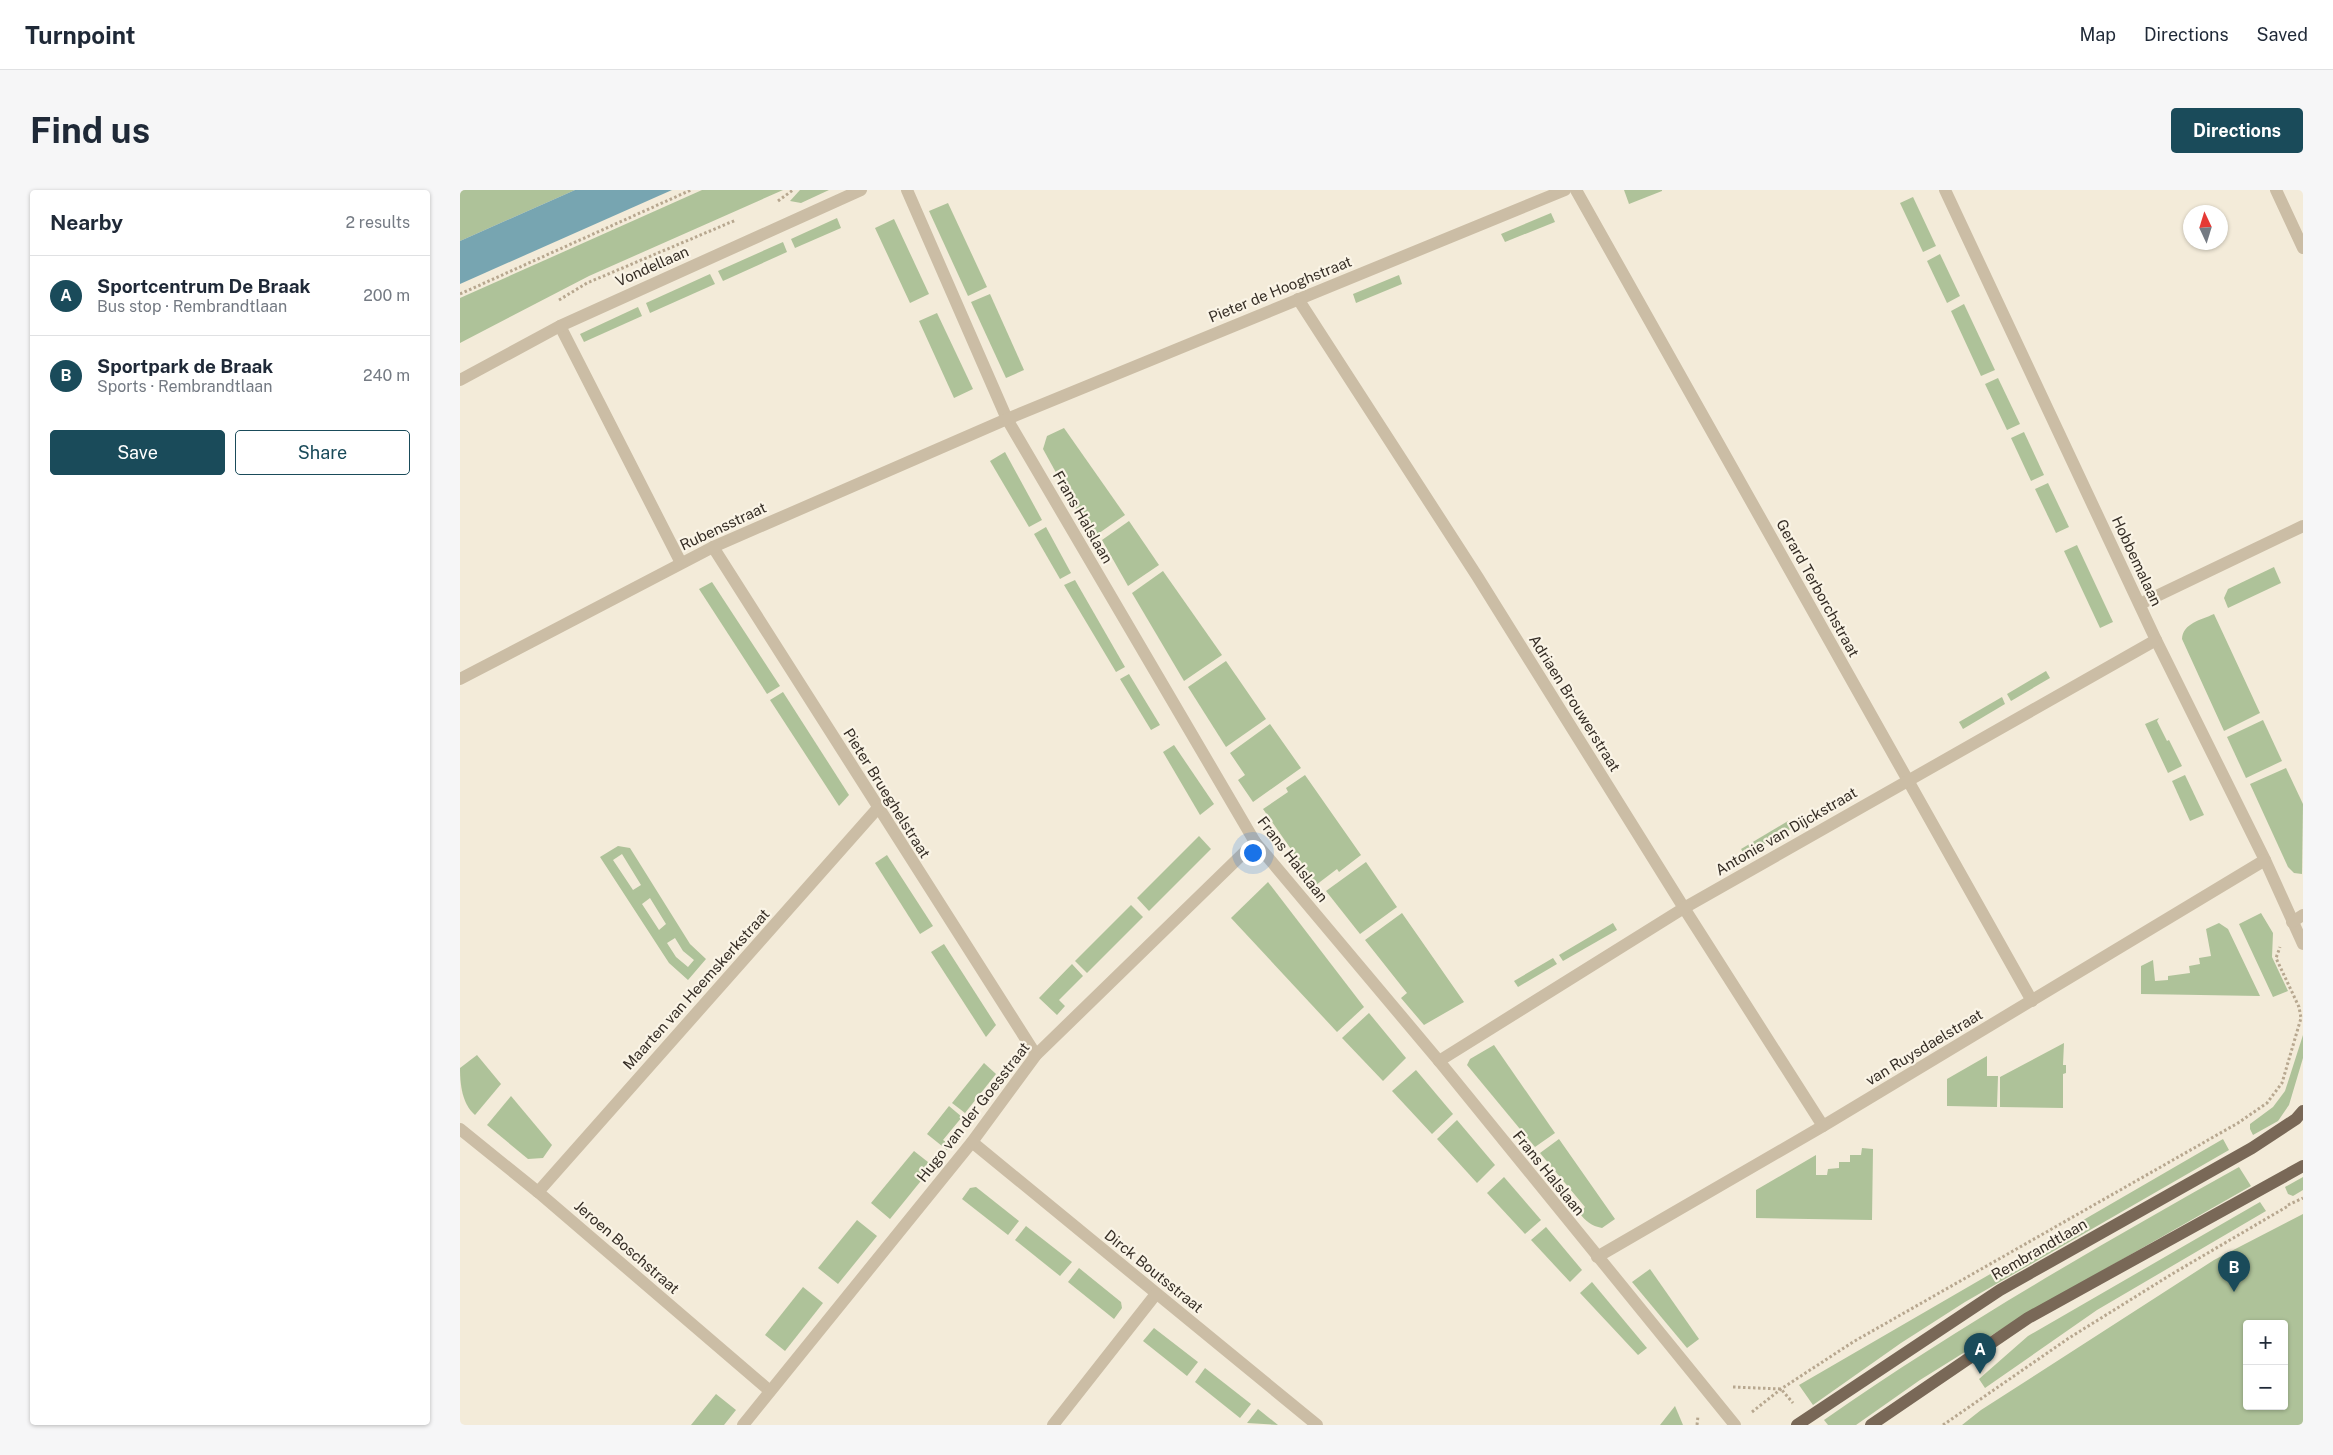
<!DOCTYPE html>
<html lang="en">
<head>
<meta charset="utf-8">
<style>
  :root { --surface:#fff; --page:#f6f6f7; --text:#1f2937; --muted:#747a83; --line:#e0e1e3; --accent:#1a4b5a }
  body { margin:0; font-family:"Public Sans",sans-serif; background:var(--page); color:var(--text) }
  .controls { position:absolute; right:15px; bottom:15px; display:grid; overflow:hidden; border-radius:5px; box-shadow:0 1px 4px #0004 }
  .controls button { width:45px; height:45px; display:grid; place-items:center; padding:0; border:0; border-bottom:1px solid var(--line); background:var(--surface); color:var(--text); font:25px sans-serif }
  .compass { position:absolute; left:1723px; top:15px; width:45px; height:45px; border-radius:50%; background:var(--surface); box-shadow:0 1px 4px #0004; rotate:356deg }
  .you { position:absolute; left:792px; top:662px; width:18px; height:18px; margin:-12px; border:4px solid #fff; border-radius:50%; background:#1a73e8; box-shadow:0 0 0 8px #1a73e833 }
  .badge { display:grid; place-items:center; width:32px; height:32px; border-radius:50%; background:var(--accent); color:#fff; font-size:16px; font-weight:700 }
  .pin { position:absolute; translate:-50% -41px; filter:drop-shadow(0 1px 2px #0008) }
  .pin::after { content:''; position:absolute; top:26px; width:18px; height:15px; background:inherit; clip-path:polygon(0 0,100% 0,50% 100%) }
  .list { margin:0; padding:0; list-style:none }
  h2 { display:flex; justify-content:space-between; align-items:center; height:65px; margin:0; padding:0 20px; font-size:21px }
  h2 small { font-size:16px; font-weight:400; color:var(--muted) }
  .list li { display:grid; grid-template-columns:32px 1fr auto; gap:15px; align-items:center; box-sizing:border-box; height:80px; padding:0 20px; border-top:1px solid var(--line) }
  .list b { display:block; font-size:19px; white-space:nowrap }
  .list p { margin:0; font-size:16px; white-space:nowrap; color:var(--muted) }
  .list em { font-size:16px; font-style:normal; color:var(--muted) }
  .actions { display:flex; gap:10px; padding:15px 20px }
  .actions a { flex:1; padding:11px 0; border:1px solid var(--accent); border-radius:5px; text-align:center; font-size:18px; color:var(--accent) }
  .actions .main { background:var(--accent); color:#fff }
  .map { position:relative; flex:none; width:1843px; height:1235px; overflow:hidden; border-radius:5px }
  header { display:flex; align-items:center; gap:30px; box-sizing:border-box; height:70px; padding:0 25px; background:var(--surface); border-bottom:1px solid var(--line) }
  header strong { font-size:24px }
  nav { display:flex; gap:28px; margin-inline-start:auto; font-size:18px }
  .intro { display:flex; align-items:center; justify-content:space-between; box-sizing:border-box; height:120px; padding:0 30px }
  h1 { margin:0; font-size:35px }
  .button { padding:12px 22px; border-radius:5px; background:var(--accent); color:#fff; font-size:18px; font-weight:700 }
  main { display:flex; gap:30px; padding:0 30px }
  aside { flex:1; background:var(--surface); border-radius:5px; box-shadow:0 1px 4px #0004 }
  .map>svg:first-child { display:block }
</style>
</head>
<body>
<header>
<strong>Turnpoint</strong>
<nav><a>Map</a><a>Directions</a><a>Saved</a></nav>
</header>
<div class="intro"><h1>Find us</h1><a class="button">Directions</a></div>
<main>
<aside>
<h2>Nearby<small>2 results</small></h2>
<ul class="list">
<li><span class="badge">A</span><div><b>Sportcentrum De Braak</b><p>Bus stop · Rembrandtlaan</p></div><em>200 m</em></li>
<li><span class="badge">B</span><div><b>Sportpark de Braak</b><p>Sports · Rembrandtlaan</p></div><em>240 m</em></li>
</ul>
<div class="actions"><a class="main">Save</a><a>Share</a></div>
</aside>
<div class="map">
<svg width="1843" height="1235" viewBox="0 0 1843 1235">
  <rect width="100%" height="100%" fill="#f3ebd9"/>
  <g fill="#aec299" fill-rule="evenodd">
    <path d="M0 0H115L0 51Z"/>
    <path d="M242 0H323L129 86 0 153V108Z"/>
    <path d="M340 0H369L341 13 330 11Z"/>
    <path d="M1164 0H1202V1L1169 14Z"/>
    <path d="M1453 7 1476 56 1463 62 1440 13Z"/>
    <path d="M488 13 527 97 508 106 469 21Z"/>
    <path d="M1091 23 1095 32 1045 52 1041 44Z"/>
    <path d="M377 28 381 38 335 58 331 49Z"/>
    <path d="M434 29 469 104 450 113 415 38Z"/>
    <path d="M323 52 327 62 263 91 258 81Z"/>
    <path d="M1480 64 1500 106 1487 113 1467 71Z"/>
    <path d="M250 84 255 94 190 123 186 113Z"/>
    <path d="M939 85 942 94 896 113 893 104Z"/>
    <path d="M530 104 564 180 546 188 511 112Z"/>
    <path d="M1504 114 1535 180 1521 186 1491 121Z"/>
    <path d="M178 117 182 126 124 152 120 144Z"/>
    <path d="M477 123 513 199 494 208 459 131Z"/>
    <path d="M1538 188 1560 234 1547 240 1525 194Z"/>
    <path d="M604 238 665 325 632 348 583 259 587 246Z"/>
    <path d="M1564 242 1584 285 1571 291 1551 248Z"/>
    <path d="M545 262 582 330 569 337 530 271Z"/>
    <path d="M1588 293 1609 337 1596 343 1575 299Z"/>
    <path d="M669 331 699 375 668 396 642 350Z"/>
    <path d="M586 337 611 383 600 389 574 344Z"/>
    <path d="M1617 355 1653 432 1640 438 1604 361Z"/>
    <path d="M1814 377 1821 393 1768 418 1764 408 1768 399Z"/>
    <path d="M703 381 762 465 724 491 672 403Z"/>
    <path d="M615 390 665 477 656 482 604 395Z"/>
    <path d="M252 392 320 496 307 504 239 399Z"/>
    <path d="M1754 424 1800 523 1764 541 1722 449C1723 433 1741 430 1754 424Z"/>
    <path d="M766 471 806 529 766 557 728 497Z"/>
    <path d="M1586 481 1590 488 1551 511 1547 504Z"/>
    <path d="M669 484 700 535 691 540 660 489Z"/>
    <path d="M323 502 389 605 379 616 310 510Z"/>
    <path d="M1542 507 1545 514 1503 539 1499 532Z"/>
    <path d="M1699 528 1697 531 1707 551 1709 550 1722 576 1708 583 1685 534Z"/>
    <path d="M1803 530 1822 571 1786 588 1767 547Z"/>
    <path d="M810 534 841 578 793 612 778 590 785 585 770 563Z"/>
    <path d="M714 555 754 614 740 625 703 562Z"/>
    <path d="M1826 578 1843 614 1842 684 1834 683 1828 677 1790 594Z"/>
    <path d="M845 585 901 665 879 682 877 679 856 695 803 619 828 602 826 598Z"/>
    <path d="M1725 585 1744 625 1730 631 1712 591Z"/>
    <path d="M1328 631 1332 638 1285 665 1281 659Z"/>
    <path d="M739 646 751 659 689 721 677 708Z"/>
    <path d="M158 656 170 658 230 754 246 769 228 790 209 773 140 667ZM162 664 181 695 173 700 153 670ZM190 708 206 734 199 740 182 714ZM215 748 223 761 234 770 228 777 216 767 207 753Z"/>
    <path d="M427 665 473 736 460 744 415 673Z"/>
    <path d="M906 672 937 717 900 744 866 701Z"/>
    <path d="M808 692 904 817 877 842 771 728Z"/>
    <path d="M671 715 683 727 627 783 615 771Z"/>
    <path d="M942 723 1004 812 964 835 941 808 947 803 905 750Z"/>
    <path d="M1801 723 1813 743 1812 767 1828 801 1813 807 1779 734Z"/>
    <path d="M1153 733 1157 740 1103 771 1099 765Z"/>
    <path d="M1759 733 1768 739 1800 806 1681 804V776L1693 770 1695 791 1708 790V786L1730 783 1729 776 1740 774 1739 768 1751 766 1746 739Z"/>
    <path d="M484 754 536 835 526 847 471 762Z"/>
    <path d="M1093 768 1097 774 1058 797 1054 791Z"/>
    <path d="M612 774 623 786 599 810 605 816 597 825 579 808Z"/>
    <path d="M909 823 946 868 923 891 882 848Z"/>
    <path d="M1843 845V868L1829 915 1818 931 1793 945 1790 939V934L1813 917 1825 901Z"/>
    <path d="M1604 853 1603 875H1606V883L1603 884V918L1540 917V887Z"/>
    <path d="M1034 855 1095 943 1075 957 1007 875 1010 869Z"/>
    <path d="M17 865 41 894 15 925C2 914 0 894 0 878Z"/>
    <path d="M1527 866V886H1538L1537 917 1487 916V889Z"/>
    <path d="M524 873 536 884 505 923 492 913Z"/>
    <path d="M956 880 993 924 972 944 932 901Z"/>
    <path d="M51 906 92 955 83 968 68 969 27 935Z"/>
    <path d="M489 916 502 927 483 950 490 955 487 960 467 944Z"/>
    <path d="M997 930 1035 975 1017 993 977 949Z"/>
    <path d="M1099 949 1155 1029 1142 1038C1131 1036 1126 1031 1119 1023L1125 1017 1080 963Z"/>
    <path d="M1763 949 1769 960 1505 1112 1441 1153 1353 1215 1339 1195Z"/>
    <path d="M1402 958 1413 959 1412 1030 1296 1028V1000L1356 965V985H1367L1368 979 1379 978V972H1390V965H1401Z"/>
    <path d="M454 961 473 976 430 1029 411 1013Z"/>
    <path d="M1779 977 1791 996 1561 1127 1460 1190 1396 1235H1368L1364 1230C1497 1137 1638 1056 1779 977Z"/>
    <path d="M1044 987 1081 1030 1065 1044 1027 1003Z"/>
    <path d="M1843 987V1000L1833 1006 1828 1004 1825 997Z"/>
    <path d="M516 997 559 1031 548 1045 502 1009 510 998Z"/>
    <path d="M1800 1012 1806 1021 1637 1120 1525 1198 1519 1189 1568 1146Z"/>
    <path d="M1843 1024V1235H1502L1521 1220 1754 1070ZM1787 1134H1824V1216H1787Z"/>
    <path d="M397 1030 417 1046 378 1094 358 1078Z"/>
    <path d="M566 1036 612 1072 600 1086 555 1050Z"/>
    <path d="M1086 1037 1122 1080 1110 1092 1071 1050Z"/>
    <path d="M619 1078 661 1112 662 1118 654 1129 608 1092Z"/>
    <path d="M1190 1079 1239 1149 1227 1158 1172 1092Z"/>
    <path d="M1132 1092 1187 1158 1178 1165 1120 1103Z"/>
    <path d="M343 1097 363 1113 325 1161 305 1145Z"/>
    <path d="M694 1138 738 1172 727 1186 683 1151Z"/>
    <path d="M745 1178 791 1214 780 1228 735 1192Z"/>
    <path d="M256 1204 276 1220 264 1235H231Z"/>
    <path d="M1215 1216 1223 1235H1200Z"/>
    <path d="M798 1219 818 1235 787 1233Z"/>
  </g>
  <path fill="#77a5b1" d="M115 0H212L0 94V51Z"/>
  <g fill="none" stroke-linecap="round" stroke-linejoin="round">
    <g stroke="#b7a78f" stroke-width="3" stroke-dasharray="2.5 2.5" stroke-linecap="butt">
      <path d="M318 11 333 0"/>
      <path d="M0 104 231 0"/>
      <path d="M99 110 127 93 276 30"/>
      <path d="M1828 1015 1843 1008"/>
      <path d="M1273 1197 1321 1199 1333 1213"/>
      <path d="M1292 1222 1321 1199 1393 1152 1778 933 1807 913 1822 893 1841 828 1839 817 1816 768 1820 757"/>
      <path d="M1237 1235 1238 1226"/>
      <path d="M1483 1235 1609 1148 1712 1084 1828 1016"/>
    </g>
    <g stroke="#cbbda5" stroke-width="12">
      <path d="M447 0 547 229 795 652 979 871 1275 1235"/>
      <path d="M1116 0 1572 811"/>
      <path d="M1485 0 1696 450 1805 670 1843 754"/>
      <path d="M1816 0 1843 58"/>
      <path d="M838 109 1017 386 1224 718 1363 936"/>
      <path d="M100 136 221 373"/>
      <path d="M0 190 100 136 401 0"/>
      <path d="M253 357 576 865"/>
      <path d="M1680 414 1843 336"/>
      <path d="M0 489 253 357 547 229 1105 0"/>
      <path d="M1832 732 1843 725"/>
      <path d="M979 871 1224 718 1696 450"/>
      <path d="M0 939 78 1002 310 1201"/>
      <path d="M512 952 857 1235"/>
      <path d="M78 1002 417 619"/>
      <path d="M1137 1067 1363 936 1805 670"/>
      <path d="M283 1235 512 952 576 865 795 652"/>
      <path d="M593 1235 696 1104"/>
    </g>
    <g stroke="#796857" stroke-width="12">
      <path d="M1337 1235 1540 1100 1792 958 1836 929 1843 921"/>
      <path d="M1411 1235 1568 1128 1843 976"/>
    </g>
  </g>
  <g text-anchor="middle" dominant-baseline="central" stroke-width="4.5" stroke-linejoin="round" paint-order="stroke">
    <g font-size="15" fill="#362e26" stroke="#faf4e6">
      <text transform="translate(192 76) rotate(-24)">Vondellaan</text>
      <text transform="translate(820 99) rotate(-22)">Pieter de Hooghstraat</text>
      <text transform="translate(623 327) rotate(60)">Frans Halslaan</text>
      <text transform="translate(263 336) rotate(-25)">Rubensstraat</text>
      <text transform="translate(1677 371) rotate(65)">Hobbemalaan</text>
      <text transform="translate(1358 398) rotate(61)">Gerard Terborchstraat</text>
      <text transform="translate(1115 513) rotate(58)">Adriaen Brouwerstraat</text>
      <text transform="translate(427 603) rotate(58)">Pieter Brueghelstraat</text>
      <text transform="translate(1326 641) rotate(-30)">Antonie van Dijckstraat</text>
      <text transform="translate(833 669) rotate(52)">Frans Halslaan</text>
      <text transform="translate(236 799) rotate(-48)">Maarten van Heemskerkstraat</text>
      <text transform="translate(1464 857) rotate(-31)">van Ruysdaelstraat</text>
      <text transform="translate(513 922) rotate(-52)">Hugo van der Goesstraat</text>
      <text transform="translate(1089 983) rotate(51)">Frans Halslaan</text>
      <text transform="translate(167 1057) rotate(41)">Jeroen Boschstraat</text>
      <text transform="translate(1579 1059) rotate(-30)">Rembrandtlaan</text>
      <text transform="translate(694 1081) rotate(39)">Dirck Boutsstraat</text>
    </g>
  </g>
</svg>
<div class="controls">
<button>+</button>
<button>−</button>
</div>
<svg class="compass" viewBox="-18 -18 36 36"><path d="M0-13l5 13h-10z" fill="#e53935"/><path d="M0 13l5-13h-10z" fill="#747a83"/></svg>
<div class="you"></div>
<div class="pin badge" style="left:1520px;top:1184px">A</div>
<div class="pin badge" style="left:1774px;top:1102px">B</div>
</div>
</main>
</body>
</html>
